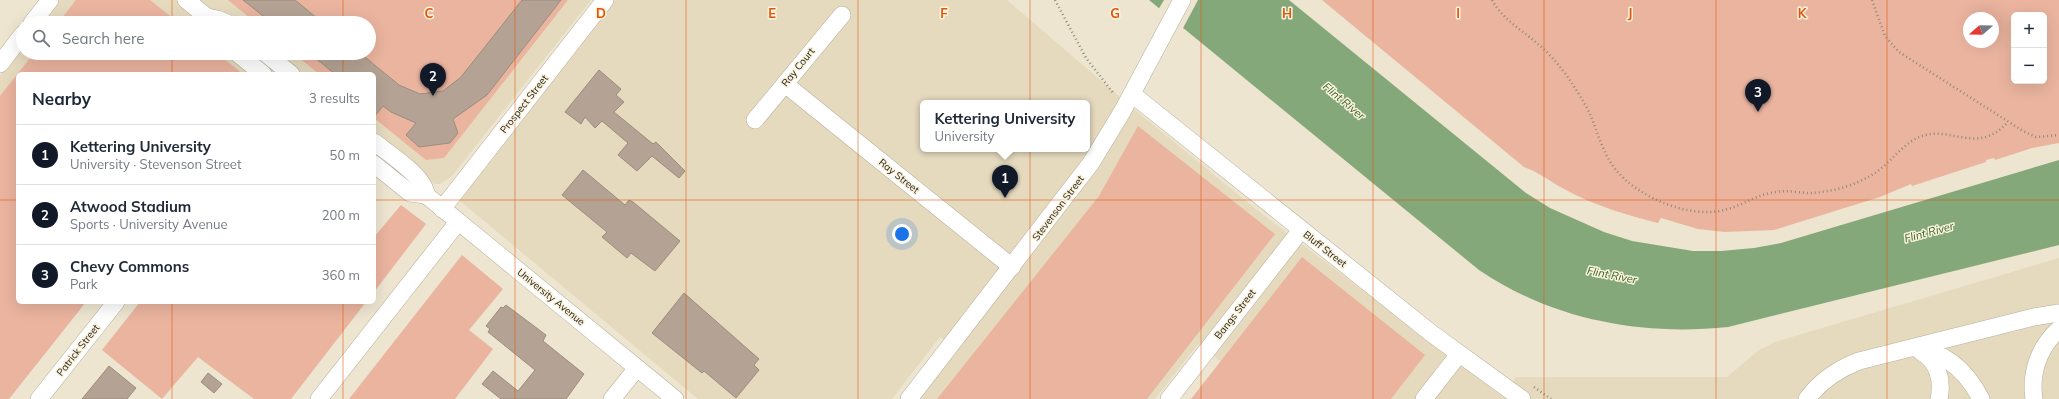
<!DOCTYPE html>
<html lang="en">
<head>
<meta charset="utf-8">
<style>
  :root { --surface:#fff; --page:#f6f6f7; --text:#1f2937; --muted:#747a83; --line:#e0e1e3; --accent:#111827 }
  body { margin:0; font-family:Mulish,sans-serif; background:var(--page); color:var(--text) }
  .controls { position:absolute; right:12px; top:12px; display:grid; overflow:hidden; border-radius:6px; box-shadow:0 4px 16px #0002 }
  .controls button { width:36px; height:36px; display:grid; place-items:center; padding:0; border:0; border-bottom:1px solid var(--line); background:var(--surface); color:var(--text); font:20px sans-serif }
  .compass { position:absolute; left:1963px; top:12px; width:36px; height:36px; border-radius:50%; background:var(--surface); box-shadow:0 4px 16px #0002; rotate:250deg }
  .you { position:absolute; left:902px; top:234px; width:14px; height:14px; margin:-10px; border:3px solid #fff; border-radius:50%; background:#1a73e8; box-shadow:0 0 0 6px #1a73e833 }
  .badge { display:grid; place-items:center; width:26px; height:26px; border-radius:50%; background:var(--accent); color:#fff; font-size:13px; font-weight:700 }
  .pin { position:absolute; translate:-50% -33px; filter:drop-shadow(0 1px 2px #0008) }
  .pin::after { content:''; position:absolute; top:21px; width:14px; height:12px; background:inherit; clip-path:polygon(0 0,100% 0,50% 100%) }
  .popup { position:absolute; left:920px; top:100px; width:170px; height:52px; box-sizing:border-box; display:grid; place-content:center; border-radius:6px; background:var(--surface); filter:drop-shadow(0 1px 3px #0005); font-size:13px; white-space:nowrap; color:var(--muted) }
  .popup b { font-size:15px; color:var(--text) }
  .popup::after { content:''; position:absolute; left:50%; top:100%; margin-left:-8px; border:8px solid transparent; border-top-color:var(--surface) }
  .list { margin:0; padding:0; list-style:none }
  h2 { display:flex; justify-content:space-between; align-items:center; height:52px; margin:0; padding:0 16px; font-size:17px }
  h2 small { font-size:13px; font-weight:400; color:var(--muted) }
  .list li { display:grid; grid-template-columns:26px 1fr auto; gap:12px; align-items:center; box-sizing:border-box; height:60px; padding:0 16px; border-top:1px solid var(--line) }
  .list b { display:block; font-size:15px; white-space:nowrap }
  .list p { margin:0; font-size:13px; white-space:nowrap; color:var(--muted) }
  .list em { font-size:13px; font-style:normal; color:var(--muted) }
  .icon { flex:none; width:22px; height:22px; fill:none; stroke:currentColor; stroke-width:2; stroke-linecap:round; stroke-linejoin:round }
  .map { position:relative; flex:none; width:2059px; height:399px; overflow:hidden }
  .search { position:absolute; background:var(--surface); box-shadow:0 4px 16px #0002; left:16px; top:16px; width:360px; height:44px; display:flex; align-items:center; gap:10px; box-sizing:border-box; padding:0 14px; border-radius:22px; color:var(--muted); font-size:15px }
  .panel { position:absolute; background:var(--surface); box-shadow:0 4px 16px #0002; left:16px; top:72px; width:360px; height:232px; border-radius:6px }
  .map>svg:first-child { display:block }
</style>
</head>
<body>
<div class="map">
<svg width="2059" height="399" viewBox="0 0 2059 399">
  <rect width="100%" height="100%" fill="#ede5d0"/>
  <g fill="#e5dabe" fill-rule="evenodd">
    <path d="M59 0H591L452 176 440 184H435L430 182 374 136V74H18L0 258V76L23 46V53H369V23H41Z"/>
    <path d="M608 0H1007L1140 114 1257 210 1503 397 1516 377H1727L1759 350 1775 342 2059 258V399H1270L1198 344 1155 399H919L958 351 940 337 892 399H698L460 201 612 4ZM923 103H1087V149H923Z"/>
  </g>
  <g fill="#eab49f" fill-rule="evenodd">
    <path d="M76 0H150L179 23H58Z"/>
    <path d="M228 0H568L444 158 426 160 374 118V74H319L293 53H369V23H256Z"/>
    <path d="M1322 0H2059V143L2032 148 1995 160 1994 158 1986 160V162L1912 186 1911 184 1880 197 1774 230 1725 232 1698 229 1661 218 1658 223C1627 215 1595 206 1566 190 1552 183 1539 172 1524 167ZM2014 15H2044V81H2014ZM1969 18H1993V42H1969Z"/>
    <path d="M34 53H217L243 74H18V302H86L9 399H0V96Z"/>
    <path d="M1138 126 1275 234 1147 399H937L1099 196Z"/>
    <path d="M401 205 426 224 374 292V237Z"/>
    <path d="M462 255 503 289 469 330 493 349 455 399H349Z"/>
    <path d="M1302 257 1425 355 1391 399H1191Z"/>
    <path d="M140 302H366L291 399H254L198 357 162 399 102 350Z"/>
  </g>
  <path fill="#85a87a" d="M1149 0H1289L1526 193 1550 208 1604 232 1632 241 1693 251H1721L1754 248 1781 243 2059 160V245L1728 327C1640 336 1553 320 1479 270Z"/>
  <path fill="#ede5d0" d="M1164 0H1198L1182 30 1158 10Z"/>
  <g fill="#b4a394" stroke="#9c8c7d">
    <path d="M243 0H295L323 23H272Z"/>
    <path d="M522 0H561L487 95 453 119 458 133 450 143 419 147 406 135 416 123 391 112 383 106 374 117V74H335L309 53H360L399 85 420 94 443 91 461 77Z"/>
    <path d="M599 70 621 89 616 95 624 102 614 112 653 144 656 142 685 171 679 178 652 156 637 171 618 155 628 143 602 121 595 128 585 117 581 124 565 112Z"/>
    <path d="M583 170 625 205 629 200 633 202 680 241 655 271 631 253 627 258 602 237 607 232 562 195Z"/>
    <path d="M684 293 759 359 754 365 759 370 736 398 704 371 702 373 652 333Z"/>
    <path d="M506 305 546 335 543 341 584 374 566 399H501L482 384 493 371 518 391 535 370 488 332 490 329 486 326 501 307 503 308Z"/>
    <path d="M109 366 136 388 127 399H82Z"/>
    <path d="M208 373 222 384 214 393 201 382Z"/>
  </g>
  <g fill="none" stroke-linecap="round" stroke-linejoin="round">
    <defs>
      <g id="minor">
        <path d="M186 0 207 17 208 23"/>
        <path d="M207 17 217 19 227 23"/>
        <path d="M32 23 50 0"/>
        <path d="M237 53 263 74"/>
        <path d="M265 53 291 74"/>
        <path d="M0 64 23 34"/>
        <path d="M785 84 1012 267"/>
        <path d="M1132 94 1431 333 1522 399"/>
        <path d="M755 120 842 15"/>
        <path d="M374 142C388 153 426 177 426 195L675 399"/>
        <path d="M374 164 410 193 426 195"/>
        <path d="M442 209 605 0"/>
        <path d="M1915 348C1946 352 1967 372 1981 399"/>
        <path d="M1920 351C1938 361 1943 380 1939 399"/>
        <path d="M39 399 116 302"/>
        <path d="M319 399 458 222"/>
        <path d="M612 399 637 368"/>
        <path d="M909 399 1091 163 1122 112 1182 0"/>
        <path d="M1169 399 1301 230"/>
        <path d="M1424 399 1459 354"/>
        <path d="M1807 399C1821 380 1838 369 1859 361L2034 317 2059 313"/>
        <path d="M2034 399C2030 373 2039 347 2059 329"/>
      </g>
    </defs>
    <use href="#minor" stroke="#b6ae9a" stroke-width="18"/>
    <g stroke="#8f897b" stroke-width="2.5" stroke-dasharray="1 3" stroke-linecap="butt">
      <path d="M1055 0 1086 58 1114 94"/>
      <path d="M1492 0C1503 20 1522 30 1538 44 1549 53 1558 64 1567 76 1575 88 1584 101 1590 114 1598 133 1603 154 1616 170 1638 197 1689 219 1724 210 1742 206 1757 194 1776 192 1788 190 1800 193 1811 193 1831 192 1853 186 1870 176 1887 167 1898 149 1915 139 1949 121 1975 158 2008 122"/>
      <path d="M1872 0 1885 36 1899 52 2023 131 2036 137 2059 135"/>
      <path d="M1534 387 1551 399"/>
    </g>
    <use href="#minor" stroke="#fff" stroke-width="17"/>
  </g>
  <path fill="none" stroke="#de560d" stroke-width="1" stroke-opacity="0.55" d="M172 0V23M343 0V23M515 0V399M686 0V399M858 0V399M1030 0V399M1201 0V399M1373 0V399M1544 0V399M1716 0V399M1887 0V399M172 53V74M343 53V74M0 200H18M374 200H2059M172 302V399M343 302V399"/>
  <g text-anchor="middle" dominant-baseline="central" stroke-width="3" stroke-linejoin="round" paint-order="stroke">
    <g font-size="10" fill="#24211a" stroke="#faf2dd">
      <text transform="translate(798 67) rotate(-51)">Ray Court</text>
      <text transform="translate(524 104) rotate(-52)">Prospect Street</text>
      <text transform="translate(899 176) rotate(39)">Ray Street</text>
      <text transform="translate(1058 208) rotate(-53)">Stevenson Street</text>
      <text transform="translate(1325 249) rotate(38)">Bluff Street</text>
      <text transform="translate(551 297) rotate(39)">University Avenue</text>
      <text transform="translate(1235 314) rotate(-52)">Bangs Street</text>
      <text transform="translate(78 350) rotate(-52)">Patrick Street</text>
    </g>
    <g font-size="11" font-style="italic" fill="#346324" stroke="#faf2dd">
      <text transform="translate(1344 101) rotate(40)">Flint River</text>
      <text transform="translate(1929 232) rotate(-15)">Flint River</text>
      <text transform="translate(1612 275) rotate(11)">Flint River</text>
    </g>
  </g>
  <g font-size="13" text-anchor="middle" font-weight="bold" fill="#de560d" stroke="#faf2dd" stroke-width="3" stroke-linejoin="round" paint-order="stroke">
    <text x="429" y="18">C</text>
    <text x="601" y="18">D</text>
    <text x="772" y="18">E</text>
    <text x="944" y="18">F</text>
    <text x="1115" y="18">G</text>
    <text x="1287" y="18">H</text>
    <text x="1458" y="18">I</text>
    <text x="1630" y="18">J</text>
    <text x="1802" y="18">K</text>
  </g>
</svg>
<div class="controls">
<button>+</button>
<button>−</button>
</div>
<svg class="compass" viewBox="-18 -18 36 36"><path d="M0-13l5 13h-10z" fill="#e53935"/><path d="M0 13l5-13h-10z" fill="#747a83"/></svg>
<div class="you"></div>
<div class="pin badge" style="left:1005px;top:198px">1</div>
<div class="popup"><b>Kettering University</b>University</div>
<div class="pin badge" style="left:433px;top:96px">2</div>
<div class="pin badge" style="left:1758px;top:112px">3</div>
<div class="search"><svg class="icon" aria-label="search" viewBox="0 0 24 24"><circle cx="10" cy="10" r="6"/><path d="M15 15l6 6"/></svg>Search here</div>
<section class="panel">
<h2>Nearby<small>3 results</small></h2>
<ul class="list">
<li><span class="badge">1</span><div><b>Kettering University</b><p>University · Stevenson Street</p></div><em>50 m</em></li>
<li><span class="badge">2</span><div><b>Atwood Stadium</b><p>Sports · University Avenue</p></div><em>200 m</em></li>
<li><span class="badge">3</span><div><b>Chevy Commons</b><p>Park</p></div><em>360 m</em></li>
</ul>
</section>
</div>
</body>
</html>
